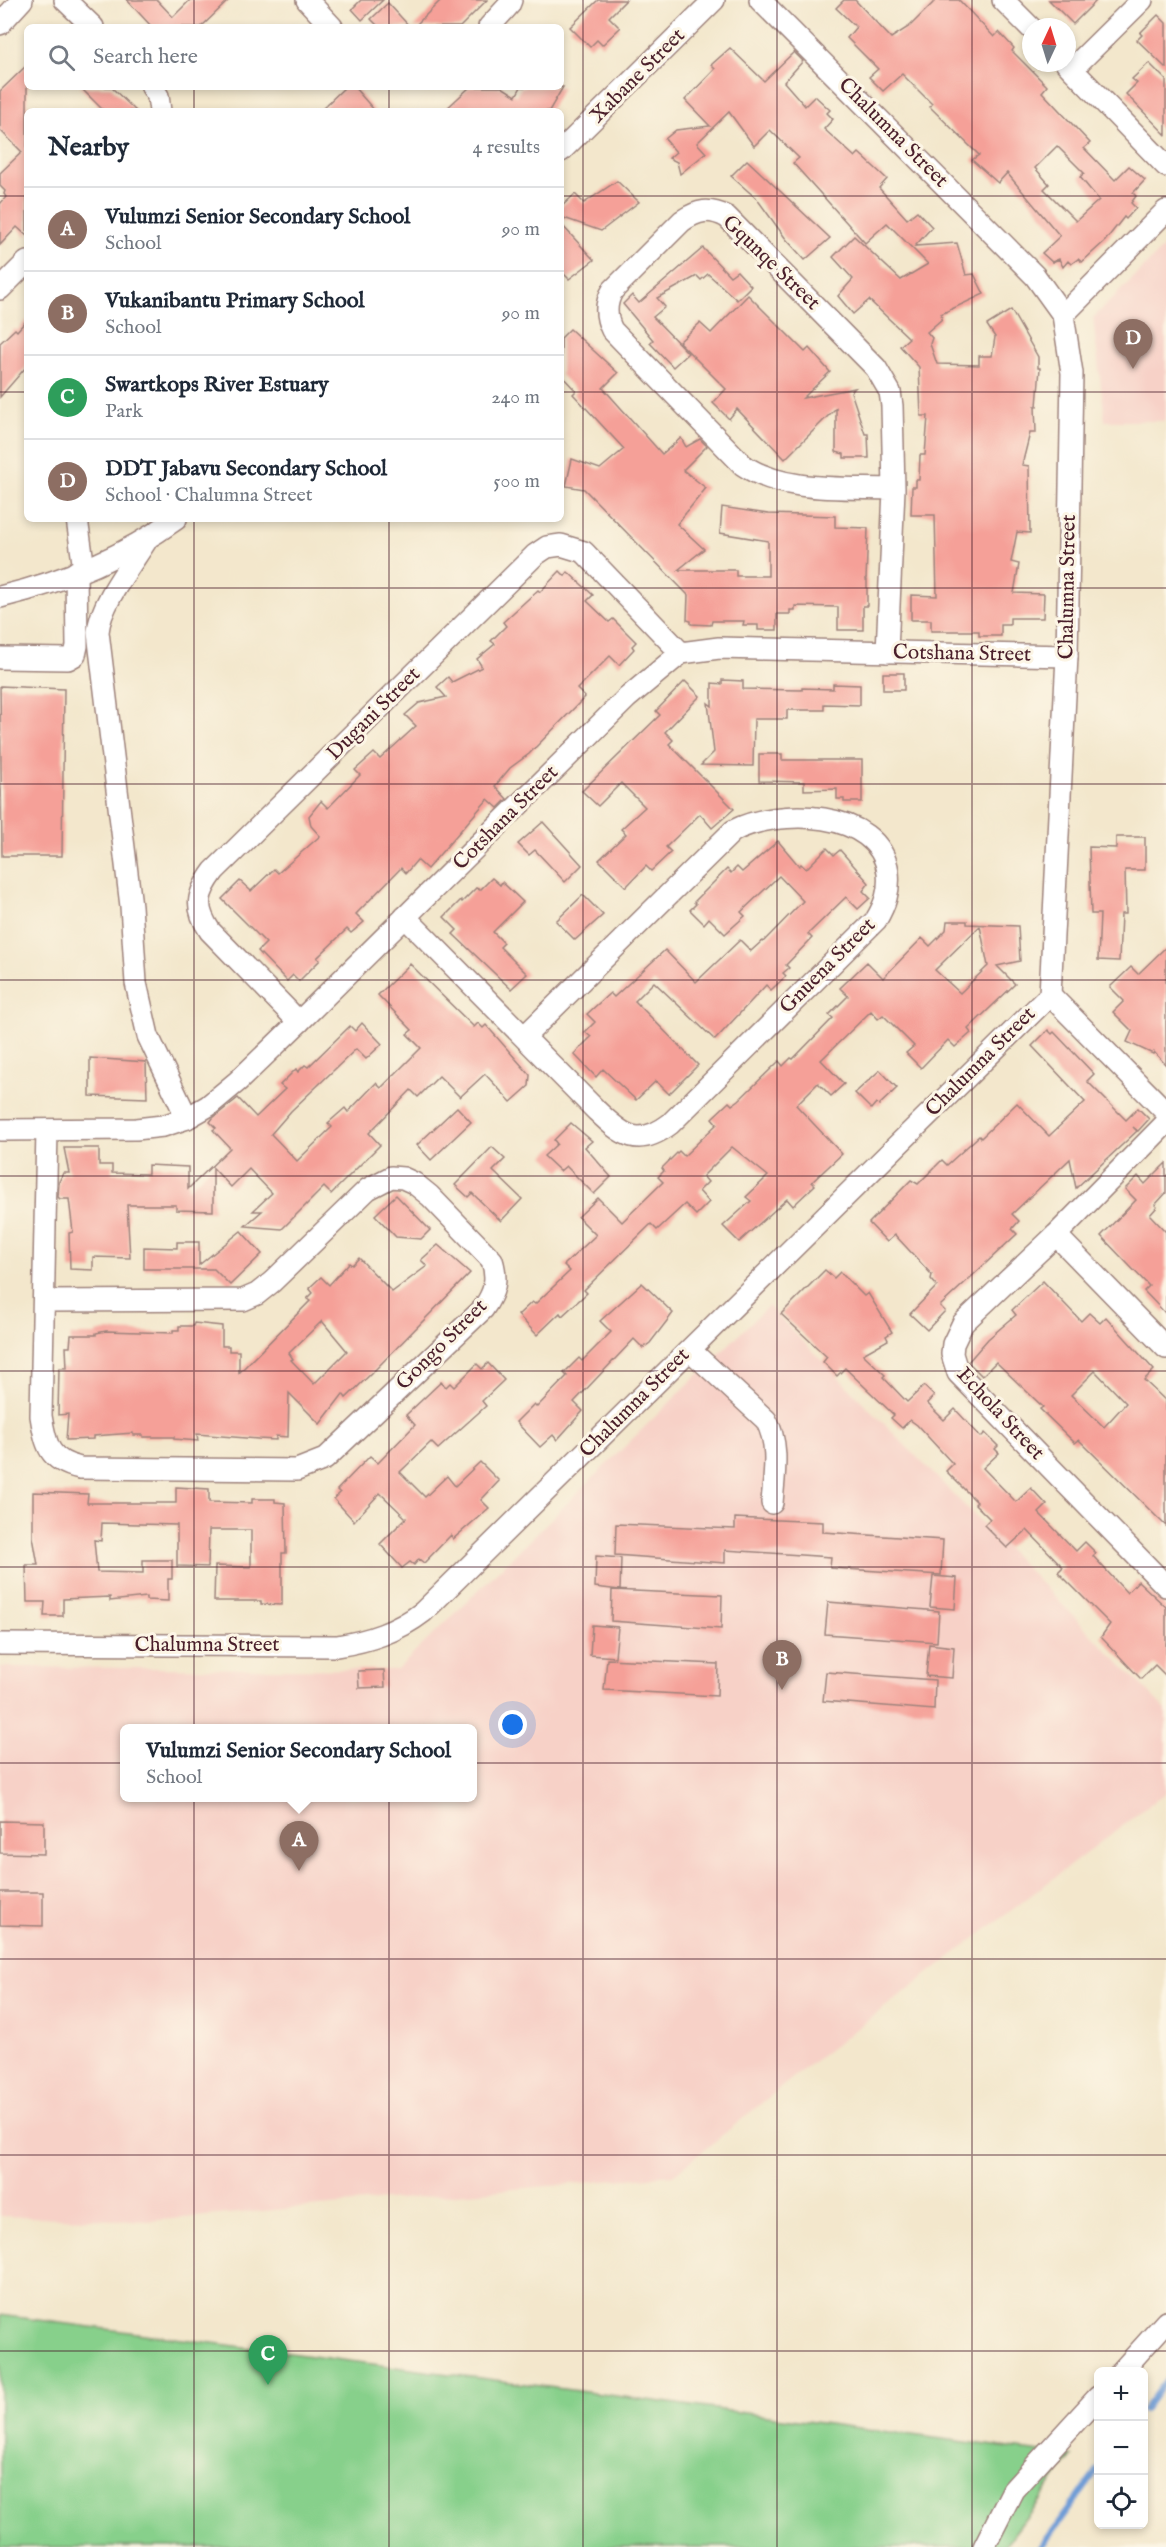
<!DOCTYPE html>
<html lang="en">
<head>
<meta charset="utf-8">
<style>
  :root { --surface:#fff; --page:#f2f2f3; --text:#1f2937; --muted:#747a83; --line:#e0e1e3; --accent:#1f6fb2 }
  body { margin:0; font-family:"IM FELL English",serif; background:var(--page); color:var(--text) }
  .controls { position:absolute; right:18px; bottom:18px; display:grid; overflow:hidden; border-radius:9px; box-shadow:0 3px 9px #0003 }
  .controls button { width:54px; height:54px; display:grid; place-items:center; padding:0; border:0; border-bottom:2px solid var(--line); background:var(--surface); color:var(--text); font:30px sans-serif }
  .compass { position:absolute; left:1022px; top:18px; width:54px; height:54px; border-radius:50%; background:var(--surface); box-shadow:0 3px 9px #0003; rotate:4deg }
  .you { position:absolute; left:513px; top:1725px; width:21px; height:21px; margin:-15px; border:4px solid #fff; border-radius:50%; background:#1a73e8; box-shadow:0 0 0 9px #1a73e833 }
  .badge { display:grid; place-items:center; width:39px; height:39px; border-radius:50%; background:var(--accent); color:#fff; font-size:20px; font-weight:700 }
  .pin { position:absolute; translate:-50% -50px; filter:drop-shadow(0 2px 3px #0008) }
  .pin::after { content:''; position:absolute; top:32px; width:21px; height:18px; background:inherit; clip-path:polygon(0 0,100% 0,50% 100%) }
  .popup { position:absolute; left:120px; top:1724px; width:357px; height:78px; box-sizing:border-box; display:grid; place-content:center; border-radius:9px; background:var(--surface); filter:drop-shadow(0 2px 4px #0005); font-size:20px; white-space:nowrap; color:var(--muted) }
  .popup b { font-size:22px; color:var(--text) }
  .popup::after { content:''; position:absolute; left:50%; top:100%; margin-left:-12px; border:12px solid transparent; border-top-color:var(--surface) }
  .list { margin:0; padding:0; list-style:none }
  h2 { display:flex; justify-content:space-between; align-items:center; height:78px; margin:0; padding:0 24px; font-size:26px }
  h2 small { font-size:20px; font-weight:400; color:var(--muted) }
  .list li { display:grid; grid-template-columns:39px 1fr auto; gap:18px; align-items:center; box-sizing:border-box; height:84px; padding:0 24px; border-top:2px solid var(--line) }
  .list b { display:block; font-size:22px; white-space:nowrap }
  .list p { margin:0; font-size:20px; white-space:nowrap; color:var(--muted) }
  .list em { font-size:20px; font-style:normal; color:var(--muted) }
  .icon { flex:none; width:33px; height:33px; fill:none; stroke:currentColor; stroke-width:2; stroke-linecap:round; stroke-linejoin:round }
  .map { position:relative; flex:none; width:1166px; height:2547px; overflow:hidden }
  .search { position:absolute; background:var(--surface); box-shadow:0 3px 9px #0003; left:24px; top:24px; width:540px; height:66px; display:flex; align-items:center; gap:15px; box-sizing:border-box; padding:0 21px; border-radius:9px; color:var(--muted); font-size:22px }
  .panel { position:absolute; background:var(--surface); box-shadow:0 3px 9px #0003; left:24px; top:108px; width:540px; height:414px; border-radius:9px }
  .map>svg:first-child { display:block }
</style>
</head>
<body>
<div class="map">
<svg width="1166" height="2547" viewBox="0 0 1166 2547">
  <rect width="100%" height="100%" fill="#fcf5e5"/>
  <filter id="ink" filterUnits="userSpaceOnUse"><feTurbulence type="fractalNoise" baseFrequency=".0167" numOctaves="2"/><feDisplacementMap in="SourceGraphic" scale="12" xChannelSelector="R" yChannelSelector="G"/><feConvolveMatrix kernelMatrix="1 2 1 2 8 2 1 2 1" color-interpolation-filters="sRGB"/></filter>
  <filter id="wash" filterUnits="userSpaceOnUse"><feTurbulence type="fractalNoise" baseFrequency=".008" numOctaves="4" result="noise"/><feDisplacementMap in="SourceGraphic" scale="24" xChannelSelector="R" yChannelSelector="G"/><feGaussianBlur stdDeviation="1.35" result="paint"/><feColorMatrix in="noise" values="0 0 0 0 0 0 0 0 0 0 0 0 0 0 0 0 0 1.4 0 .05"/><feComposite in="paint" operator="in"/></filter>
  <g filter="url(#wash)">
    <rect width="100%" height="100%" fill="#f3e7cc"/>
    <g fill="#f7d1c7" fill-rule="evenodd">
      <path d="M1166 245V421H1105L1093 318Z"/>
      <path d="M768 1306 1166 1710V1792L800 2072 673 2175 149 2221 0 2216V1667L397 1670ZM125 1728H473V1798H125Z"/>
    </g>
    <path fill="#87d08b" stroke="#68785b" stroke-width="1.5" d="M0 2315 1072 2456 1004 2547H0Z"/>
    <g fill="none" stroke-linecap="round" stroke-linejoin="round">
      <g stroke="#6e9cd6" stroke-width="6">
        <path d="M1144 2410 1166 2380"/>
        <path d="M1041 2547 1098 2470"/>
      </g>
    </g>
    <g id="blocks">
      <g fill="#f5a098" fill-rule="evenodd">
        <path d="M127 0H157L173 17 190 0H229L201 27H152Z"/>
        <path d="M361 0H383L362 20 352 9Z"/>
        <path d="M441 0H487L460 27H414Z"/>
        <path d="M598 0H626L609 17 620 28 602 45 597 40 590 47 570 27Z"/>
        <path d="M844 0H855L891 38 910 26 936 0H959L994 37 999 32 1014 48 1012 51 1047 86 1042 92 1090 143 1084 148 1115 180 1129 166 1145 180 1133 193 1136 196 1131 203 1136 208 1126 219 1124 217 1105 241 1082 262 1078 259 1071 264 1068 261 1063 267 1059 259 1052 262 1042 253 1060 236 1007 173 998 183 972 160 979 155 930 107 932 104 902 74 883 91 869 77 878 69 847 38 856 27 836 8ZM1057 146 1084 173 1080 177 1099 200 1076 221 1044 189 1049 184 1035 168Z"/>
        <path d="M1049 0H1097L1073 24Z"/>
        <path d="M388 3 410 27H379L371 19Z"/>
        <path d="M1158 15 1166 23V68L1137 40 1142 35 1140 33Z"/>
        <path d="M730 48 764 81 794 52 803 61 784 82 805 106 815 96 830 110 827 113 833 119 824 129 855 157 859 153 887 179 879 188 907 219 917 211 932 227 915 246 957 243 966 275 974 274 984 294 941 314 942 319 927 332 932 338 930 344 937 364 979 365V356H992L995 337 987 325 1011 310 1038 357V368H1040L1037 406H1035L1036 433H1030L1022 465 1029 466 1030 533 1017 532 1011 562 1019 564 1014 593 1044 594 1043 618H1010V625H1001V636H979V631H931V620H911V595L937 596 935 515H911L912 487H916V480H919L920 455H925L928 416H921L919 367 900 346 909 338 869 300 853 314 838 296 853 279 833 257 854 236 901 280 928 264 887 223 865 243 793 163 799 158 770 130 754 146 729 112 697 143 706 153 680 174 677 162 669 158 676 152 665 139 676 130 710 126 685 100 715 69 711 65Z"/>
        <path d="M1149 63 1166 80V135L1126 94 1137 83 1132 79Z"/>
        <path d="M27 65V236L17 227 0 245V204L6 197 4 194 5 191 0 186V173L22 152 0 130V91Z"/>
        <path d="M80 87H111L136 111H104Z"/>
        <path d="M345 87H354L375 111H320Z"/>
        <path d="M470 87H502L516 96 521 87H563L549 111H444Z"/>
        <path d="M747 160 830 238 805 260 786 239 757 199 731 176Z"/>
        <path d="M617 181 639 202 601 231 561 217V207L575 194 584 203Z"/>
        <path d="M561 224 594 260 569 279 561 271Z"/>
        <path d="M703 248 730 276 737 271 751 286 737 300 708 274 701 280 697 276 657 298 665 307 653 317 688 353 673 367 650 343 653 340 623 304 632 295 639 303Z"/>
        <path d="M748 295 805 352 809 348 830 372 803 398 855 388 851 392 865 434H868L869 458H844V454L836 452V408L785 459 737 409 729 419 713 403 726 389 679 342 700 323 711 333Z"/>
        <path d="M27 320V366L0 397V343L15 329 17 331Z"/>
        <path d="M570 329 618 373 603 388 662 454 681 438 686 447 700 439 707 446 683 470 706 488 677 524 704 549 678 570H736V576H768V541L720 533 722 507 768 514 835 516V527L868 528 866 580H867V606H863V630H838V607L795 606V610H790V614H777V630H758V625H743L744 621H712L711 625 691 624V621L687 620 688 595 584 489 566 486 572 459 600 469 624 449 573 394 576 391 561 375V338Z"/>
        <path d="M560 571 565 576 568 572 593 595 587 601 609 622 613 619 636 642 632 646 634 649 619 665 610 656 577 689 585 697 529 754 510 768 495 786 507 799 498 808 488 799 427 869 417 860 406 873 401 868 356 914 364 922 351 933 347 929 317 958 320 960 299 981 293 975 287 981 258 951 266 943 222 899 240 881 251 891 274 869 278 873 320 836 311 826 309 816 321 801 328 808 360 775 355 770 374 753 380 759 416 726 405 715 419 703 446 697 437 687 448 677 452 682 482 667 477 659 495 644 491 641 506 626 503 622 538 590 540 592Z"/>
        <rect x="883" y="673" width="21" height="17"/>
        <path d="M722 680 743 681V689L802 690V688L833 689V684L860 685V705L824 704V710H787V719H754L753 766 701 765 714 752 708 703 712 706V683L722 684Z"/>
        <path d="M685 681 700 696 665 732 673 740 669 744 734 809 712 828 700 814 666 847 671 852 651 871 646 866 626 887 599 860 626 834 621 829 645 807 621 783 598 806 582 791 660 715 656 711Z"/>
        <path d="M0 686 64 689 62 856H2Z"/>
        <path d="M759 754H782V760H862V802H844V799H837V789L804 790V782L759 781Z"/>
        <path d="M543 822 582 865 565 882 535 850 529 855 518 844Z"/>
        <path d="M1116 837H1145V870H1125L1126 914H1121L1119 961 1098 960 1100 914H1091L1089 847 1116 848Z"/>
        <path d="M778 841 799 866 801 864 806 869 827 848 834 855 840 850 869 883 863 891 870 898 858 909 846 897 808 934 812 938 786 965 789 968 783 973 786 976 771 990 766 985 715 1040 654 982 635 1001 698 1065 669 1094 656 1081 636 1100 603 1069 596 1077 574 1054 591 1037 585 1032 595 1022 587 1014 610 993 614 997 665 950 696 982 740 940 751 951 762 941 763 942 803 901 779 876 741 912 745 916 725 934 709 918 704 924 690 910 696 904 694 902 727 869 731 873 737 867 742 872Z"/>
        <path d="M492 878 500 885 502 882 523 902 493 932 504 943 500 947 527 974 511 989 453 934 457 930 444 917 461 900 462 902 476 888 480 890Z"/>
        <path d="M583 895 603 915 575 940 556 921Z"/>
        <path d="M947 921H967V924L1018 926 1020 961 997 966 1015 984 968 1029 971 1033 955 1047 948 1040 921 1068 906 1053 914 1046 883 1015 878 1019 871 1011 821 1060 844 1084 831 1096 818 1083 796 1105 842 1154 812 1182 815 1185 793 1206 787 1199 739 1242 723 1226 751 1201 746 1197 768 1176 732 1147 703 1176 708 1182 699 1191 709 1202 696 1215 685 1204 657 1230 651 1224 584 1290 587 1293 562 1316 560 1313 537 1335 518 1315 532 1302 535 1304 570 1271 564 1265 596 1235 578 1217 598 1198 622 1222 663 1182 658 1177 664 1171 662 1168 679 1151 684 1156 717 1124 712 1118 729 1102 732 1105 739 1100 779 1061 783 1066 791 1058 793 1059 833 1018 829 1015 848 996 840 988 867 962 883 978 922 938 930 946 946 930ZM980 926 988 966 960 993 935 970Z"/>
        <path d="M1166 947V1065L1154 1052 1153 1054 1127 1042 1132 1031 1113 1012 1124 1001 1110 987 1131 967 1138 974Z"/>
        <path d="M410 964 474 1027 478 1023 483 1028 486 1025 530 1075 529 1086 511 1102 485 1074 460 1097 439 1076 418 1097 411 1090 369 1133 380 1145 331 1194 324 1187 282 1229 245 1226 262 1211H253L272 1193 249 1169 231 1187 213 1168V1211L176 1210V1205H127L130 1258 93 1257V1270L70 1269 69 1233 73 1232 69 1199H60L58 1197 59 1182 63 1173H69L64 1148H99V1165H112V1173L148 1174V1165L188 1167V1189L230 1148 213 1130 216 1128 210 1122 213 1118 238 1098 256 1117 285 1089 280 1085 296 1069 298 1072 305 1065 308 1067 350 1026 355 1031 362 1023 382 1044 366 1059 356 1049 291 1111 271 1134 297 1161 332 1127 328 1123 345 1108 348 1112 376 1083 381 1088 421 1048 407 1034 412 1030 378 995Z"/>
        <path d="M1048 1030 1052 1034 1054 1032 1094 1074 1087 1081 1126 1120 1138 1108 1149 1119 1138 1131 1133 1127 1137 1131 1076 1188 1070 1159 1012 1214 1019 1221 1012 1229 1017 1234 940 1306 945 1311 927 1330 910 1314 937 1286 931 1279 932 1275 895 1235 887 1242 869 1223 911 1180 918 1184 942 1160 947 1165 979 1136 981 1138 1017 1103 1049 1136 1085 1102 1032 1046Z"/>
        <path d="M90 1058 146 1062 147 1098 90 1096Z"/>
        <path d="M880 1070 897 1088 879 1105 876 1103 871 1109 855 1093Z"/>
        <path d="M457 1107 471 1122 431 1160 417 1145Z"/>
        <path d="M571 1123 592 1141 585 1147 611 1177 594 1194 566 1166 560 1171 544 1156 557 1144 554 1140Z"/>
        <path d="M492 1147 505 1159 493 1171 522 1199 501 1221 472 1193 468 1197 455 1185Z"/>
        <path d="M1166 1163V1193L1155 1205 1157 1207 1150 1215 1166 1232V1314L1144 1291 1149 1286 1101 1236 1136 1200 1125 1189 1138 1176 1145 1184Z"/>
        <path d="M396 1195 430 1230 421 1239 396 1237 375 1215Z"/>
        <path d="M241 1231 262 1254 230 1285 214 1269H144V1247L177 1248V1242H199V1265Z"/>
        <path d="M438 1245 470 1273 374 1371 346 1398 343 1394 320 1424 289 1393 288 1437 276 1436V1440L258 1439 197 1434 198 1441 174 1439V1437H143V1435H133V1433L93 1436V1439L66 1440 68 1414 58 1415 59 1368H67L66 1347H70L71 1335H96V1333L106 1331 173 1333V1330H179V1326H193L194 1323 222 1326V1346H229V1351H239V1373L310 1301 307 1299 313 1293 309 1288 321 1277 329 1285 349 1263 352 1265 359 1258 392 1292 427 1266 421 1260ZM322 1321 347 1351 314 1384 291 1360 293 1359 289 1353Z"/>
        <path d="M825 1270 834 1278 840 1272 864 1296 868 1293 892 1332 886 1336 888 1340 863 1354 885 1375 883 1377 907 1402 924 1386 934 1396 927 1403 944 1420 955 1409 981 1437 985 1433 998 1446 995 1449 999 1453 983 1468 1016 1502 1031 1488 1047 1505 1039 1513 1076 1551 1085 1542 1096 1553 1093 1556 1127 1593 1138 1581 1166 1607V1676L1155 1665 1141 1679 1101 1637 1110 1624 1058 1572 1063 1567 1027 1530 1007 1548 984 1525 990 1519 975 1504 977 1502 946 1471 953 1464 917 1425 910 1420 902 1428 891 1418 894 1415 845 1368 837 1376 823 1362 827 1357 781 1314Z"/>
        <path d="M1043 1281 1081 1321 1089 1313 1100 1323 1106 1317 1154 1370 1144 1380 1166 1401V1526L1079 1440 1075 1443 1040 1409 1043 1407 996 1362 982 1376 968 1362 988 1339 1016 1315 1012 1310ZM1095 1371 1126 1403 1104 1427 1071 1395Z"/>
        <path d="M642 1283 673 1313 650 1343 643 1348 634 1339 574 1402 583 1411 557 1440 553 1435 540 1447 516 1422 534 1404 537 1407 567 1376 564 1373 579 1358 582 1361 611 1332 600 1321Z"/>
        <path d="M488 1363 504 1380 482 1401 486 1406 438 1449 431 1442 400 1472 425 1497 447 1476 455 1486 480 1462 499 1481 481 1500 489 1508 453 1539 451 1535 424 1563 419 1559 414 1565 410 1562 402 1568 380 1544 406 1518 380 1493 354 1521 334 1499 340 1493 337 1490 370 1456 378 1463 415 1425 406 1415 441 1382 446 1387 450 1383 454 1387 477 1364 482 1369Z"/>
        <path d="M176 1487 209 1489V1502L252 1503V1499H275V1502L285 1503 286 1553H282V1605L261 1604V1601H214L215 1566 251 1567V1530H209L208 1567 177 1566V1525L102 1523 101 1541 94 1540 97 1572 143 1573V1560H172V1579H168V1601L146 1600V1597L110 1601V1597L63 1599V1616H44L45 1602H27L26 1565H38L33 1537V1492L88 1494 87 1503H176Z"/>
        <path d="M735 1518 823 1522V1532L943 1540 941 1575 830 1568 831 1557 725 1550V1563L615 1555 616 1524 735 1529Z"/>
        <path d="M596 1556 621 1558 620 1590 595 1587Z"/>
        <path d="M933 1576 957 1578 955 1609 930 1607Z"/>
        <path d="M612 1590 722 1595 721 1629 611 1621Z"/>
        <path d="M828 1602 939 1611 937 1642 825 1634Z"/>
        <path d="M592 1625 618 1627 615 1657 590 1655Z"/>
        <path d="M929 1644 954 1647 952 1678 926 1676Z"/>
        <path d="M607 1659 718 1664 717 1696 604 1690Z"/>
        <path d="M384 1670 385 1687 359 1688 358 1671Z"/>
        <path d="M826 1672 935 1680 934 1710 823 1701Z"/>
        <path d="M0 1821 44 1822V1854L0 1853Z"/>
        <path d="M0 1892H43V1926L0 1925Z"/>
      </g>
    </g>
  </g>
  <g filter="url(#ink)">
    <use href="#blocks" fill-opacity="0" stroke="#9e837c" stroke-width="1.5"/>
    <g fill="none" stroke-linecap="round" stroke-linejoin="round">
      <defs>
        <g id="minor">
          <path d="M65 0 93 27"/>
          <path d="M307 0 332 27"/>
          <path d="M1003 0 1031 28"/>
          <path d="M0 24 22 0"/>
          <path d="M489 27 509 5 511 0"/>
          <path d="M1066 63 1166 166"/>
          <path d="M1072 69 1142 0"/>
          <path d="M152 87 158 96 160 111"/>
          <path d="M561 151 714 0"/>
          <path d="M0 289 27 262"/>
          <path d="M1063 315 1166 211"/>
          <path d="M77 519 84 569"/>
          <path d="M146 541C131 565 100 604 98 632L131 906 136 983 148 1036 187 1118"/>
          <path d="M0 597C62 582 125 556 176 519"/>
          <path d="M887 652 894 489 892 406 890 392 876 368 727 217C709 208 698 210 682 221L613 290C605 303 605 316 612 330L743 465C783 493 846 487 894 489"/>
          <path d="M0 658 68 659 75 655 77 646 76 572"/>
          <path d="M405 917 597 1111C623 1136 638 1148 670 1124L876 920C885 905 890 891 888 872 879 808 777 808 733 831L524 1037"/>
          <path d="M1050 995 1166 1112"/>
          <path d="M299 1022 210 931C194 907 197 894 214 871L535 555 547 547 561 545 584 552 681 653"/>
          <path d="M1166 1123 1056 1235 963 1323 953 1344 952 1354 958 1373 1166 1586"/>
          <path d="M0 1130 136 1129 163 1126 187 1118 208 1106 238 1081 299 1022 627 698 681 653 719 648 1067 656"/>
          <path d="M1056 1235 1166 1348"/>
          <path d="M44 1301 243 1300 257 1294 272 1282 368 1189 391 1177 403 1178 414 1183 430 1196 492 1260C498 1280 495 1292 483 1309L325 1459 297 1470 80 1468C49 1461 46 1446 41 1416L47 1130"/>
          <path d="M690 1350 766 1420C780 1445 774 1475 772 1503"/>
          <path d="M0 1644 337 1646C369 1641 397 1632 423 1612L1050 995 1067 656 1072 373 1063 315 1035 276 760 0"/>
          <path d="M1121 2372 1166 2322"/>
          <path d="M984 2547 1013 2490 1098 2397"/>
        </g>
      </defs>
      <use href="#minor" stroke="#9e837c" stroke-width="24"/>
      <use href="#minor" stroke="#fff" stroke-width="21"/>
    </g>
  </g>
  <path fill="none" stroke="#4a1f2b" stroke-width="1.5" stroke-opacity="0.55" d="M194 0V27M389 0V27M583 0V2547M777 0V2547M972 0V2547M194 87V111M389 87V111M0 196H27M561 196H1166M0 392H27M561 392H1166M194 519V2547M389 519V2547M0 588H1166M0 784H1166M0 980H1166M0 1176H1166M0 1371H1166M0 1567H1166M0 1763H1166M0 1959H1166M0 2155H1166M0 2351H1166"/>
  <g text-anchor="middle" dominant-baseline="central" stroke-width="6" stroke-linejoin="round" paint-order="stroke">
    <g font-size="21" fill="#4a1f2b" stroke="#fcf5e5">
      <text transform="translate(638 76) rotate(-45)">Xabane Street</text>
      <text transform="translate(893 133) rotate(45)">Chalumna Street</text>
      <text transform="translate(771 263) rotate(44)">Gqunqe Street</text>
      <text transform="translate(1068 587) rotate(-89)">Chalumna Street</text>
      <text transform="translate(962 654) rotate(1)">Cotshana Street</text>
      <text transform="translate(374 714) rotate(-45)">Dugani Street</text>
      <text transform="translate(506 818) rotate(-45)">Cotshana Street</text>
      <text transform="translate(828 966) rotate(-45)">Gnuena Street</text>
      <text transform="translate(981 1062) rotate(-45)">Chalumna Street</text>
      <text transform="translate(442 1345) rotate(-45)">Gongo Street</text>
      <text transform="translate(635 1403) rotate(-45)">Chalumna Street</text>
      <text transform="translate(1000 1414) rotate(47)">Echola Street</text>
      <text x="207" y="1645">Chalumna Street</text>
    </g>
  </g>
</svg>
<div class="controls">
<button>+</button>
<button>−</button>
<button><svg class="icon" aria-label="locate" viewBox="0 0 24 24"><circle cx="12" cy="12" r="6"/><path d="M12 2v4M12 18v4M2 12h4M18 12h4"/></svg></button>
</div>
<svg class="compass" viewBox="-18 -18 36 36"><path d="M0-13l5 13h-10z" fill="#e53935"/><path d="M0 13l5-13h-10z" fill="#747a83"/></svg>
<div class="you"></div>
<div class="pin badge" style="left:299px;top:1871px;background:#8d6e63">A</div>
<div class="popup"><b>Vulumzi Senior Secondary School</b>School</div>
<div class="pin badge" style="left:782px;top:1690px;background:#8d6e63">B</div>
<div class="pin badge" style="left:268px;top:2385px;background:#2e9e5b">C</div>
<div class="pin badge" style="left:1133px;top:369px;background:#8d6e63">D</div>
<div class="search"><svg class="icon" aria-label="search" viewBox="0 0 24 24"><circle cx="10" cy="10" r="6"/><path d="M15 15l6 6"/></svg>Search here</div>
<section class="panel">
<h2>Nearby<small>4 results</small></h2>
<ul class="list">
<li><span class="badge" style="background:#8d6e63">A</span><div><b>Vulumzi Senior Secondary School</b><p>School</p></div><em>90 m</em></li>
<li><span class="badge" style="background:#8d6e63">B</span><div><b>Vukanibantu Primary School</b><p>School</p></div><em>90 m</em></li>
<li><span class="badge" style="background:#2e9e5b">C</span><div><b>Swartkops River Estuary</b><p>Park</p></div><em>240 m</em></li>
<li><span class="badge" style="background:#8d6e63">D</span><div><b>DDT Jabavu Secondary School</b><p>School · Chalumna Street</p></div><em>500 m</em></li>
</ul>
</section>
</div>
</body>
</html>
